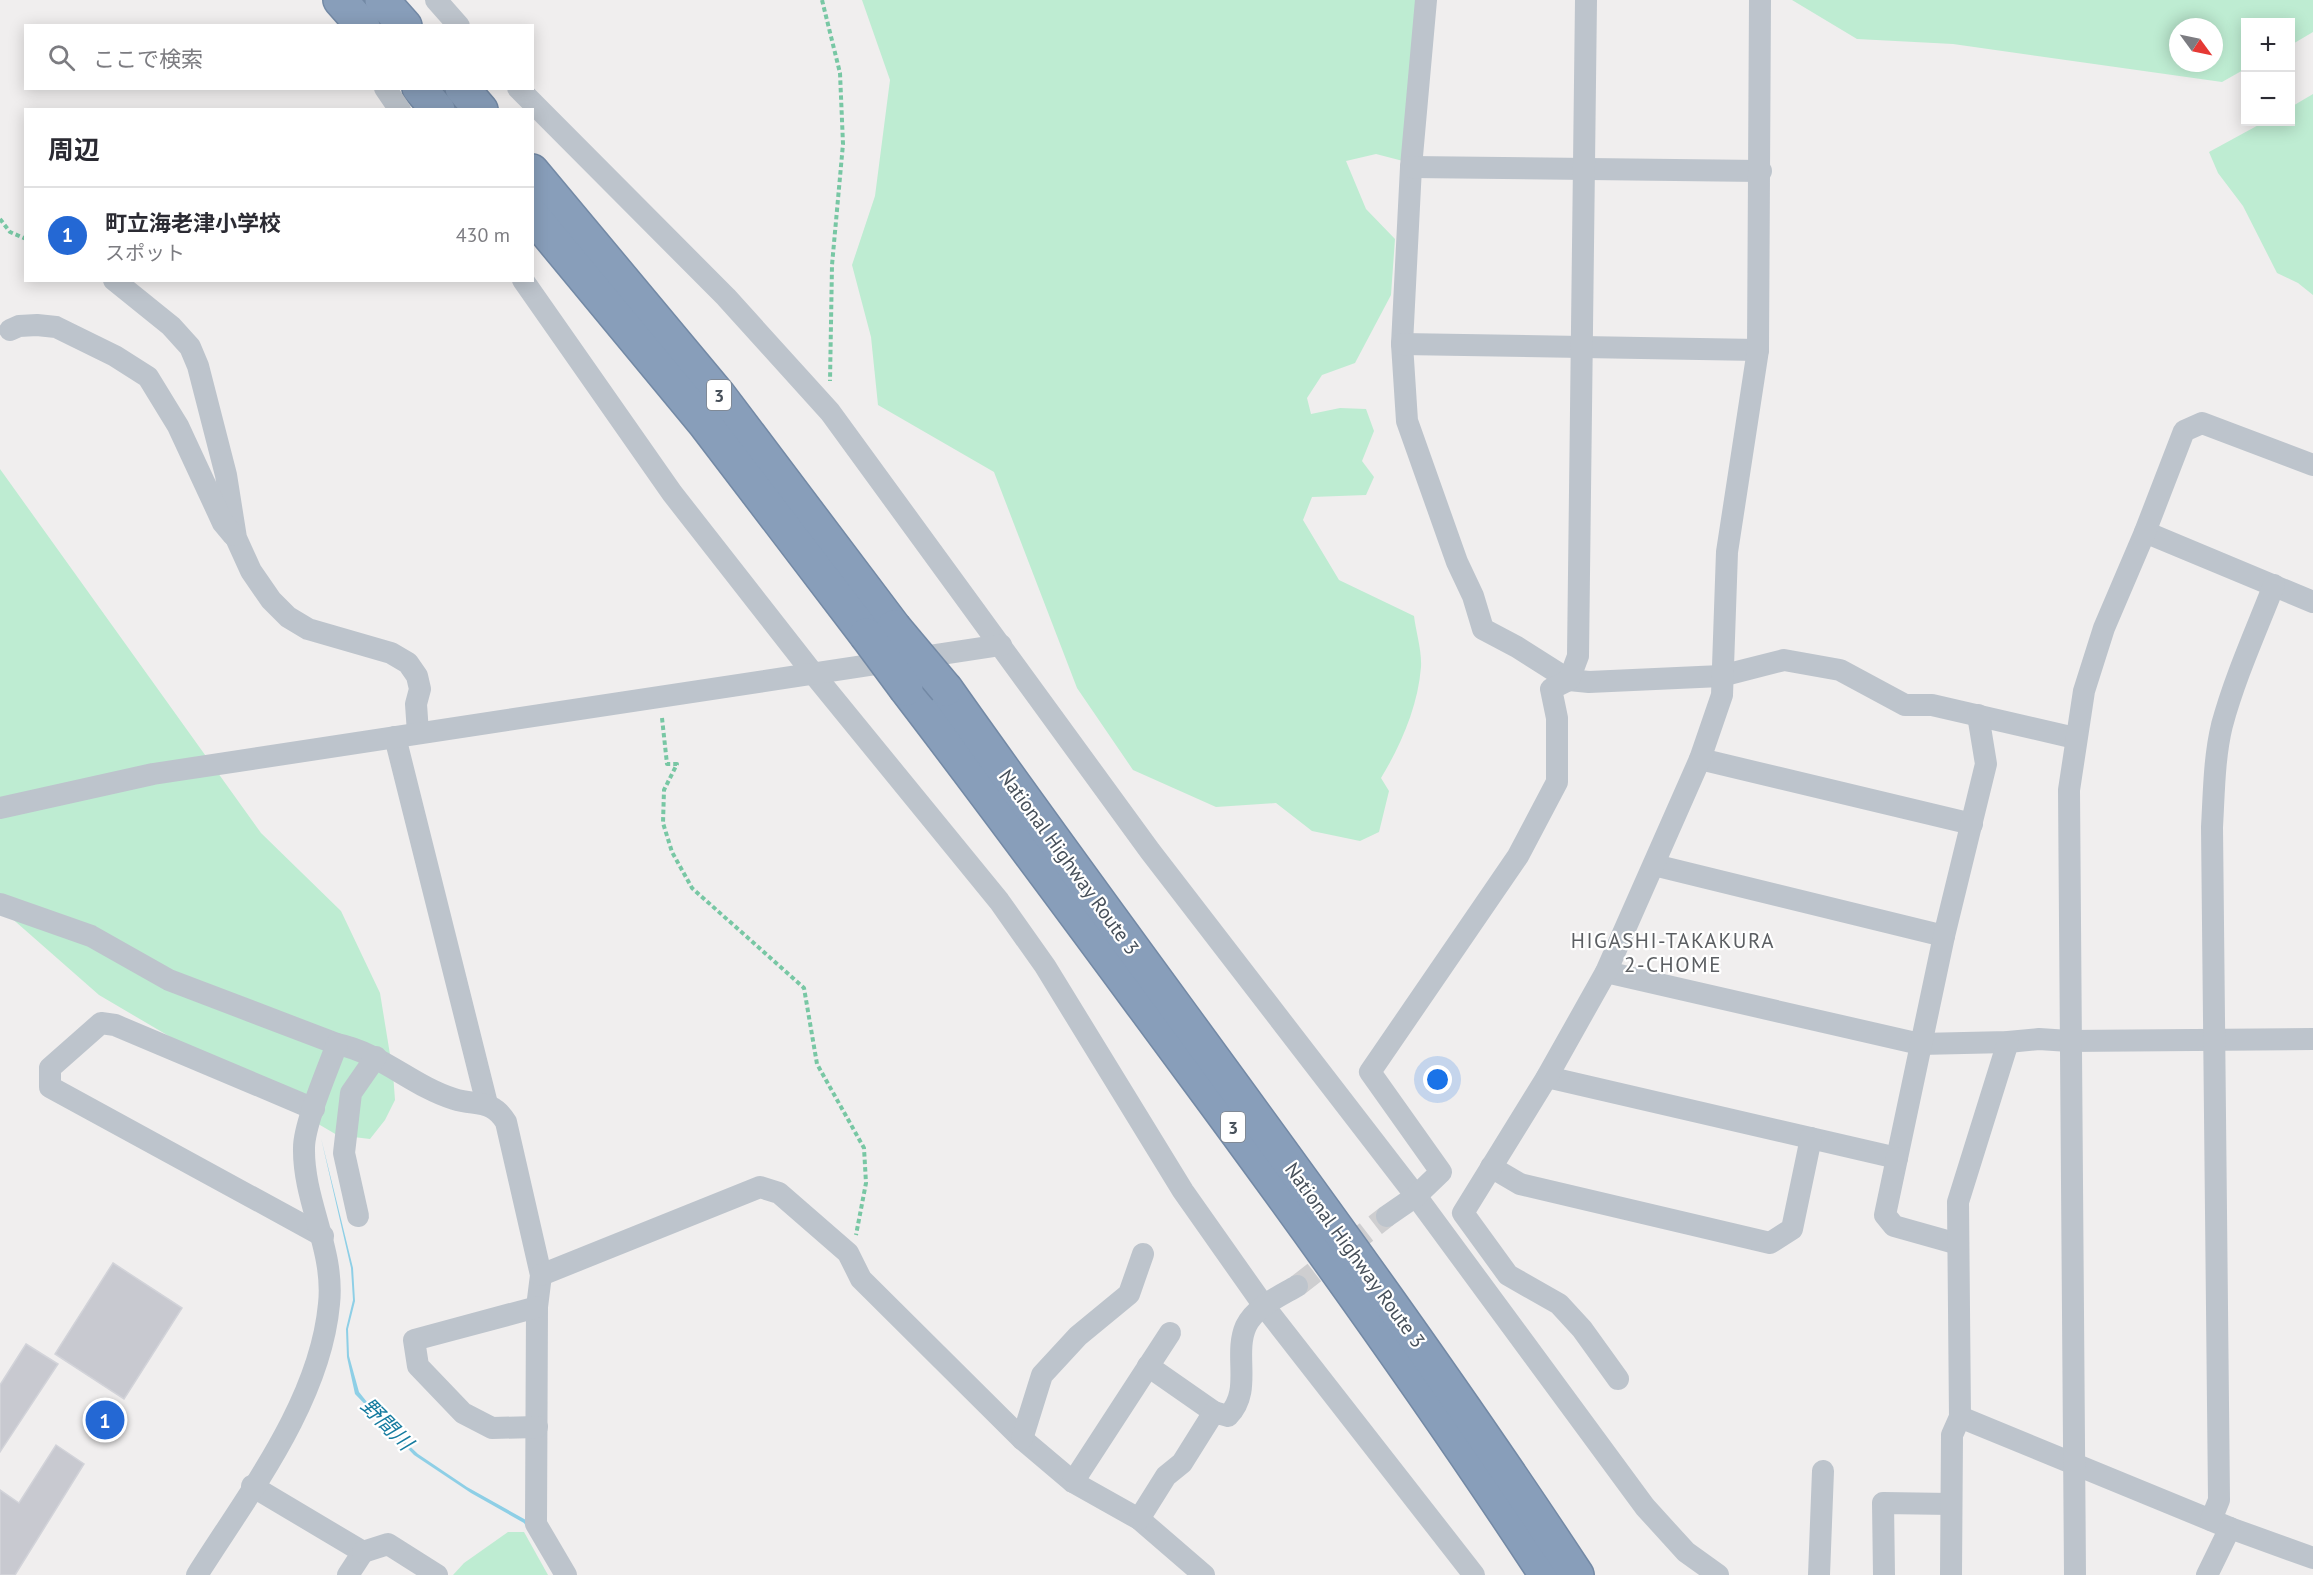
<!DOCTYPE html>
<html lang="ja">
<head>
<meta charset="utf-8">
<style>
  :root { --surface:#fff; --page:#f7f7f7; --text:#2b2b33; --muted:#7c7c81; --line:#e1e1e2; --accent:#2468d4 }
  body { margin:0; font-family:"PT Sans","Noto Sans JP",sans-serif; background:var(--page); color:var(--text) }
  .controls { position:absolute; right:18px; top:18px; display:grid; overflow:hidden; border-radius:0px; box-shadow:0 3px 15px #0003 }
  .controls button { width:54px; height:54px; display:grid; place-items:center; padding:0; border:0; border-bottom:2px solid var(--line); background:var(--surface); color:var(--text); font:30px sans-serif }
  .compass { position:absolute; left:2169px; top:18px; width:54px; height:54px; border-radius:50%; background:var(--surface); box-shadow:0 3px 15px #0003; rotate:123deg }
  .you { position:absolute; left:1438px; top:1080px; width:21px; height:21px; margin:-15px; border:4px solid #fff; border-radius:50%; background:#1a73e8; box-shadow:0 0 0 9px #1a73e833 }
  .badge { display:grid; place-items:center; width:39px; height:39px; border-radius:50%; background:var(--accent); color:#fff; font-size:20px; font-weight:700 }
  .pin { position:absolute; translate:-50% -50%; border:3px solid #fff; box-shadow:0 2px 6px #0006 }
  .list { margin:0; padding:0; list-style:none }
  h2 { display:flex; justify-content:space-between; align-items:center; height:78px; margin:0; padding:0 24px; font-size:26px }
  h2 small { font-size:20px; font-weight:400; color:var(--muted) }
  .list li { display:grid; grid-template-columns:39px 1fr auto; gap:18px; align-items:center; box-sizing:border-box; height:96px; padding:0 24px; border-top:2px solid var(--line) }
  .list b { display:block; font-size:22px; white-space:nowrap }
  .list p { margin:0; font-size:20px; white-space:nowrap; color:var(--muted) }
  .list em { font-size:20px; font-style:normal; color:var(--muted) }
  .icon { flex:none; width:33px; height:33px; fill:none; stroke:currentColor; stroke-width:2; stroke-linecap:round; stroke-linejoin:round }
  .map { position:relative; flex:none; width:2313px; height:1575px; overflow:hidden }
  .search { position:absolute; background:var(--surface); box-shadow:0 3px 15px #0003; left:24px; top:24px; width:510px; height:66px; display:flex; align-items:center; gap:15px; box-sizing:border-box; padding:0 21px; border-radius:0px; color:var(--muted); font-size:22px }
  .panel { position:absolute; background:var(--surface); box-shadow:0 3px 15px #0003; left:24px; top:108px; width:510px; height:174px; border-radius:0px }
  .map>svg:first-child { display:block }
</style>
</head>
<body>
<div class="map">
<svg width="2313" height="1575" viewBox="0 0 2313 1575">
  <rect width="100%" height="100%" fill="#f0eeee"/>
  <g fill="#beecd2" fill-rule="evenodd">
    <path d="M862 0H1427L1403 161 1376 154 1346 161 1366 209 1395 239 1391 295 1355 363 1322 375 1307 398 1311 414 1340 408 1366 409 1374 431 1362 461 1374 477 1366 495 1312 497 1303 520 1339 580 1414 616C1416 632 1422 651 1421 667 1418 706 1401 745 1381 778L1389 791 1379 832 1360 841 1312 831 1276 803 1216 807 1133 770 1077 688 994 472 878 405 871 337 852 265 875 196 890 80Z"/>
    <path d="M1792 0H2313V32L2291 45 2290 22H2246L2245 69 2222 82 1953 44 1857 39ZM2178 27H2214V63H2178Z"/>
    <path d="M2313 94V295L2298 283 2277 273 2243 206 2218 173 2209 152 2264 122H2290L2291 107Z"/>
    <path d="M0 469 261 833 341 911 380 993 393 1073 395 1100 385 1120 370 1139 337 1135 99 995 0 908Z"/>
    <path d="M508 1532H524L548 1575H453L464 1563Z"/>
  </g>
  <path fill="#8ecfe6" d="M321 1138 353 1268 355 1301 348 1329 349 1356 359 1392 379 1417 418 1454 467 1487 526 1520 544 1557 524 1523 471 1493 414 1455 355 1394 347 1357 346 1329 353 1300 351 1268Z"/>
  <g fill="#c8c9d0" stroke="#d2d3d9" stroke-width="1.5">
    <path d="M113 1263 182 1308 124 1399 55 1354Z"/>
    <path d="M26 1344 58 1364 0 1452V1385Z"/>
    <path d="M56 1445 84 1464 15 1575H0V1490L19 1503Z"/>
  </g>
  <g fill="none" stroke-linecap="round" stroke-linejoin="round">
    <path stroke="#ceced0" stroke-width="22" stroke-dasharray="22 11" stroke-linecap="butt" d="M1297 1286 1387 1216"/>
    <defs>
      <g id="highway">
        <path d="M340 0 363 26"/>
        <path d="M382 0 405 26"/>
        <path d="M419 88 438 110"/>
        <path d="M462 88 481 110"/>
        <path d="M532 171 719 395 894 627"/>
        <path d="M532 215 705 424 866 635"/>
        <path d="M906 689C1002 814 1095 941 1189 1068 1312 1234 1433 1402 1546 1575"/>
        <path d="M946 689C1155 985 1378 1272 1577 1575"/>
      </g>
    </defs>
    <use href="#highway" stroke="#7389a5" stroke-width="36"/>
    <g stroke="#78c7a4" stroke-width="4" stroke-dasharray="4.5 3" stroke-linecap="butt">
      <path d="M822 0 840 73 843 144 832 265 830 381"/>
      <path d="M0 219 10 232 26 239"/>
      <path d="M662 718 667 764H677L664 790 663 823 672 852 692 888 804 988 817 1064 864 1148 866 1183 856 1235"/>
    </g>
    <g stroke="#bdc4cc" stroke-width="22">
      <path d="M436 0 459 26"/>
      <path d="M1426 0 1411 167 1402 344 1407 421 1457 562 1473 596 1483 629 1517 647 1569 680 1589 682 1721 676 1784 660 1840 670 1905 705H1932L2075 738"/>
      <path d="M385 88 400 110"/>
      <path d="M518 88 726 297 830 412 1150 851 1416 1196 1645 1507 1686 1552 1718 1575"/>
      <path d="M1411 167 1761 171"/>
      <path d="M114 280 171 326 190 347 198 366 226 475 236 538 251 571 271 600 288 617 308 629 391 653 408 663 417 676 420 689 416 704 418 733"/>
      <path d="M523 280 672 493 812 672 999 901 1045 966 1183 1191 1264 1306 1474 1575"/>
      <path d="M10 330 19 326 37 325 56 327 115 356 148 377 178 426 223 523 233 535"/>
      <path d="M1402 344 1758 350"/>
      <path d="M2145 532 2313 602"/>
      <path d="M395 737 487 1104"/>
      <path d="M1700 759 1972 824"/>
      <path d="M0 808 153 774 1001 645"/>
      <path d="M1654 865 1944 936"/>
      <path d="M0 904 91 936 169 980 337 1044C381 1053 412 1086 454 1099 477 1106 492 1099 506 1122L541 1275 537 1307 536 1524 566 1575"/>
      <path d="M1606 972 1920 1044 2008 1042 2039 1039 2069 1041 2313 1039"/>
      <path d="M1547 1077 1897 1158 1944 936 1986 764 1978 715"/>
      <path d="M314 1109 115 1025 101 1023 50 1068V1087L323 1236"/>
      <path d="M1897 1158 1885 1215 1894 1226 1958 1244"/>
      <path d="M1491 1167 1520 1184 1770 1243 1792 1229 1811 1138"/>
      <path d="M358 1216 344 1153 351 1093 376 1057"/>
      <path d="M1387 1216 1416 1196 1441 1172 1370 1072 1518 856 1557 782V718L1551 689 1569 680 1578 656 1586 0"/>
      <path d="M541 1275 760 1187 779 1193 848 1253 861 1279 1022 1439 1073 1482 1139 1519 1204 1575"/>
      <path d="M1148 1366 1214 1412"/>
      <path d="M1618 1379 1582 1329 1559 1304 1508 1275 1463 1213 1547 1077 1606 972 1700 759 1722 695 1727 552 1758 350 1760 0"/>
      <path d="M1960 1417 2230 1528 2313 1558"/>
      <path d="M537 1427 492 1428 463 1413 418 1366 414 1340 537 1307"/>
      <path d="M1022 1439 1042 1375 1078 1336 1129 1294 1143 1254"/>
      <path d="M1073 1482 1170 1333"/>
      <path d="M252 1486 363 1552 348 1575"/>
      <path d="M1139 1519 1166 1476 1182 1463 1214 1412 1228 1416C1253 1391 1233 1355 1246 1326 1255 1307 1280 1296 1297 1286"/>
      <path d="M2211 1520 2219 1500 2212 827C2214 793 2214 758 2222 725 2235 677 2256 631 2274 585"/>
      <path d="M363 1552 388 1544 437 1575"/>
      <path d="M197 1575C248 1494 320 1402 329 1304 335 1250 303 1201 304 1148 304 1124 328 1069 337 1044"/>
      <path d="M1819 1575 1823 1471"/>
      <path d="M1884 1575 1883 1503 1951 1504"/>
      <path d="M1951 1575 1952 1435 1960 1417 1958 1202 2008 1042"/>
      <path d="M2075 1575 2069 790 2084 691 2104 628 2145 532 2184 431 2202 423 2313 465"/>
      <path d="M2207 1575 2230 1528"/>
    </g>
    <use href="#highway" stroke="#889eba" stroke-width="33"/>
    <defs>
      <g id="highway-bridge">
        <path d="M894 627 946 689"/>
        <path d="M866 635 906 689"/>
      </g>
    </defs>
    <use href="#highway-bridge" stroke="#7389a5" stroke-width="36" stroke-linecap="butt"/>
    <use href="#highway-bridge" stroke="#889eba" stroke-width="33"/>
  </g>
  <g text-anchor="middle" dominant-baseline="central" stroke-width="4.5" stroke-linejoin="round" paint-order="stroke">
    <g fill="#fff" stroke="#7e848c" stroke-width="1.5">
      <rect x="707" y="380" width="24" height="30" rx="4.5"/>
      <rect x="1221" y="1112" width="24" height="30" rx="4.5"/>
    </g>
    <g font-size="18" font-weight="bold" fill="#47505a">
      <text x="719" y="395">3</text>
      <text x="1233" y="1127">3</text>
    </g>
    <g font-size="20" fill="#47505a" stroke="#fff">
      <text transform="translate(1069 862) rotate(54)">National Highway Route 3</text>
      <text transform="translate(1355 1255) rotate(54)">National Highway Route 3</text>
    </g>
    <g font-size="21" letter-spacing="1.5" fill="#5b5e62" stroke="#fff">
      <text x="1673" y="940">HIGASHI-TAKAKURA<tspan x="1673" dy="24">2-CHOME</tspan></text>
    </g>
    <g font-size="21" font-style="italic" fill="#157b9f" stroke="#fff">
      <text transform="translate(387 1424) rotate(45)">野間川</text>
    </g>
  </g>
</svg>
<div class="controls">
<button>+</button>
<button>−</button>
</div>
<svg class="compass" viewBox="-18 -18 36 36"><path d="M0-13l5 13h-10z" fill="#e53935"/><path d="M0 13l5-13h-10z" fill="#7c7c81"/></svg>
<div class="you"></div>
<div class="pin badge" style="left:105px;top:1420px">1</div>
<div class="search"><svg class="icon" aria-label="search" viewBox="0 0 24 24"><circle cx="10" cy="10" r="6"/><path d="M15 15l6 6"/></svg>ここで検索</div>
<section class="panel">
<h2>周辺<small></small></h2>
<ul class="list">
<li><span class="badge">1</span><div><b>町立海老津小学校</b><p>スポット</p></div><em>430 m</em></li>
</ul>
</section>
</div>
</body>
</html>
